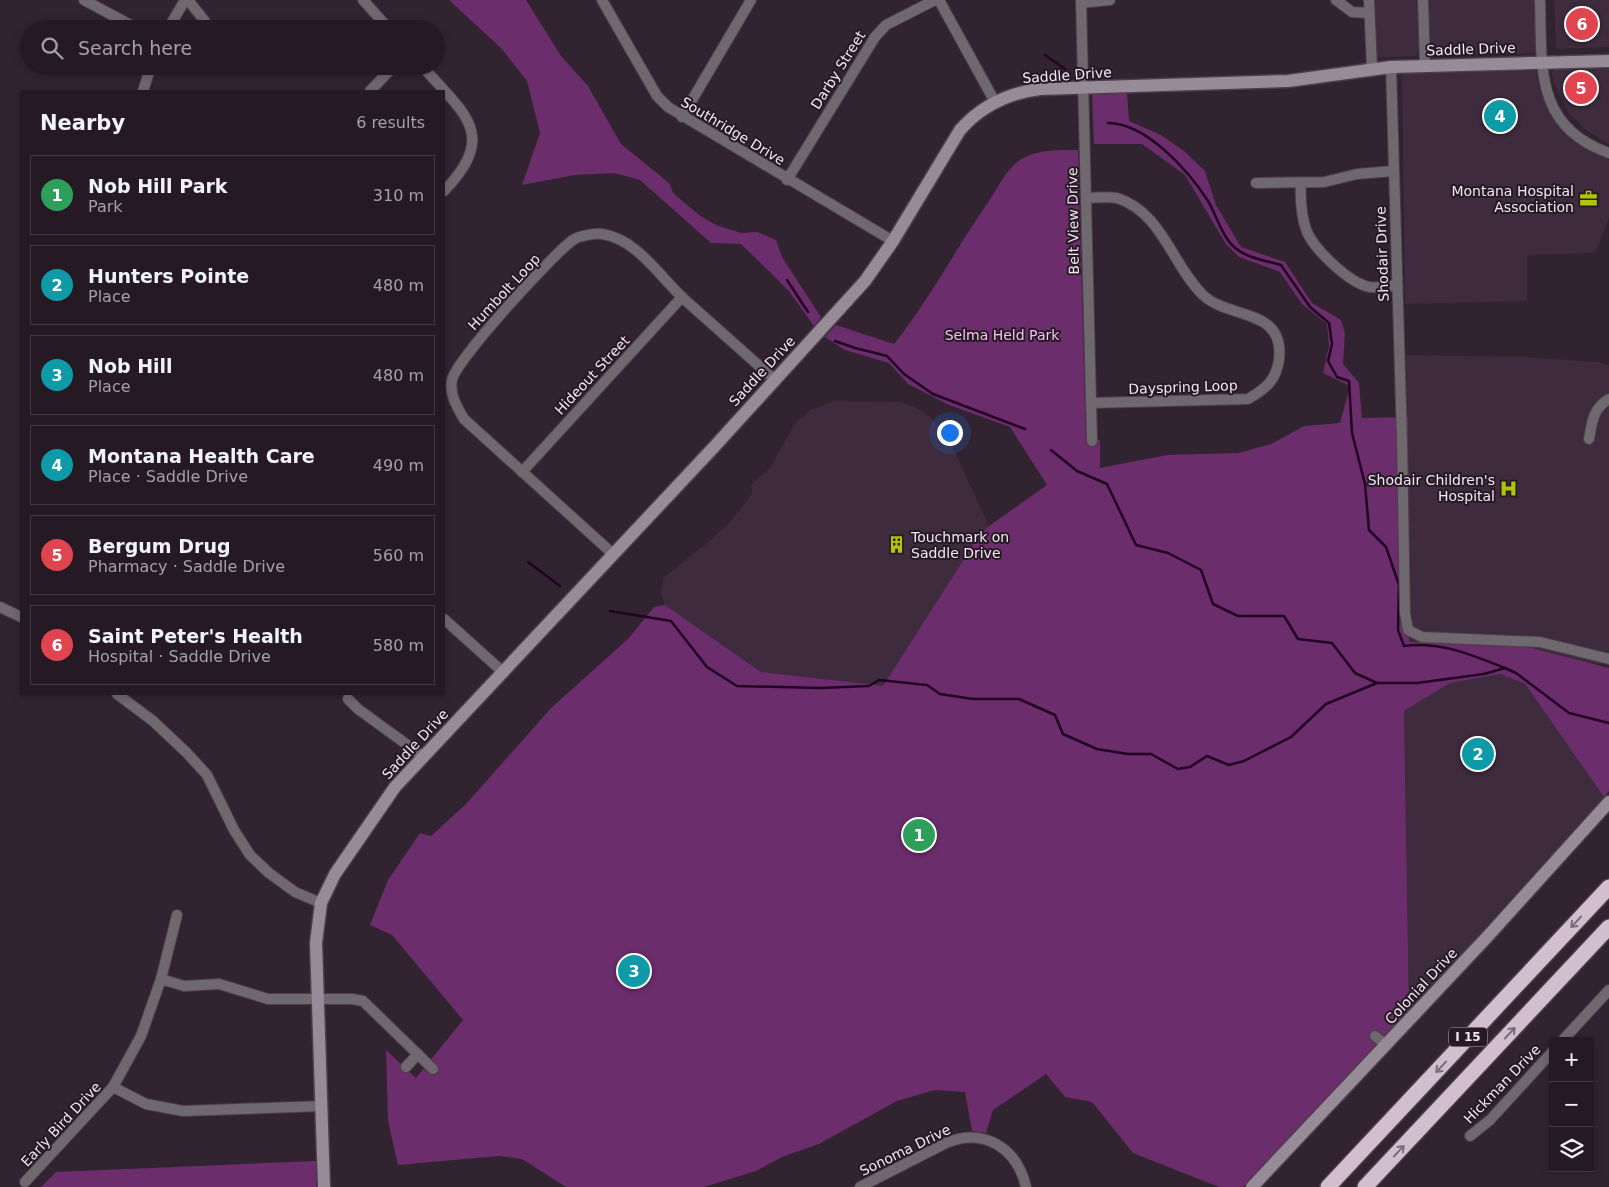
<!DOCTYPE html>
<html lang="en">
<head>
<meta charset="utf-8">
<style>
  :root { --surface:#251a24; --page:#312731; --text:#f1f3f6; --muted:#a3a1a6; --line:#423841; --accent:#bca0f2 }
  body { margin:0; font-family:"DejaVu Sans",sans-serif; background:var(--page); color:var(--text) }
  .controls { position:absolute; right:15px; bottom:15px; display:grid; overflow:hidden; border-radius:0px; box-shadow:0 2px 8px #0003 }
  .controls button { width:45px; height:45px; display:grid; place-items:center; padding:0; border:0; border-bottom:1px solid var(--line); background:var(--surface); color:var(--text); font:25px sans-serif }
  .you { position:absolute; left:949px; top:432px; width:18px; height:18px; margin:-12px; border:4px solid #fff; border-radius:50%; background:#1a73e8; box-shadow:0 0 0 8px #1a73e833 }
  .badge { display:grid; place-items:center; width:32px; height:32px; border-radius:50%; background:var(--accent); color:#fff; font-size:16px; font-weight:700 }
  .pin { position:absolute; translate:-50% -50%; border:2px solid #fff; box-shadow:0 1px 5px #0006 }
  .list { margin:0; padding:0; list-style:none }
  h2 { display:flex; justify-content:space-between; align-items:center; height:65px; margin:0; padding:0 20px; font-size:21px }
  h2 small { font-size:16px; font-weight:400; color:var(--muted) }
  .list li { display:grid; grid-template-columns:32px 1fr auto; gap:15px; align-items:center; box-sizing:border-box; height:80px; margin:0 10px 10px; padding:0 10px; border:1px solid var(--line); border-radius:0px }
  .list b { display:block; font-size:19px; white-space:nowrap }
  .list p { margin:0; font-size:16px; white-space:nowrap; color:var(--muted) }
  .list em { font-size:16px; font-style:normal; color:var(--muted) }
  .icon { flex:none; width:28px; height:28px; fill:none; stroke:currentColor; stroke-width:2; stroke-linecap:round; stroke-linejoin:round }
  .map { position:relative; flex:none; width:1609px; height:1187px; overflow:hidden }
  .search { position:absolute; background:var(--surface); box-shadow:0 2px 8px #0003; left:20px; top:20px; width:425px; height:55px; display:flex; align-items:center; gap:12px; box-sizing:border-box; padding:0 18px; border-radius:28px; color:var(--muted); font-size:19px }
  .panel { position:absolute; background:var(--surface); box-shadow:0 2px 8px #0003; left:20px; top:90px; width:425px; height:605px; border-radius:0px }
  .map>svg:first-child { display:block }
</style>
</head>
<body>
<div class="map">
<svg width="1609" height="1187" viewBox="0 0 1609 1187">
  <rect width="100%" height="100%" fill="#312330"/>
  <g fill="#3e2b3d">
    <path d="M1375 0H1418L1420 47 1419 53 1416 56 1376 58Z"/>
    <path d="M1428 0H1534L1536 51 1533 53 1432 56 1429 49Z"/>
    <path d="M1554 0H1609V47L1556 49Z"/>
    <path d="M1609 67V144L1586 130 1568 112 1553 81 1552 72 1555 68Z"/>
    <path d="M1534 70 1536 71 1542 96 1553 117 1569 137 1609 160V218L1595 253 1527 255V301L1405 304 1402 74Z"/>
    <path d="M1406 355 1525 357 1597 362 1609 366V665L1409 642Z"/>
    <path d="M834 401 900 402 915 407 933 419 952 446 989 526 978 537 883 687 761 672 665 605 661 593 663 578 707 543 730 522 749 498 752 493 751 485 770 468 796 422 811 410Z"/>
    <path d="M1500 674 1525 684 1604 797 1409 1011 1404 711 1450 683Z"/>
  </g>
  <g fill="#6b2d6b">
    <path d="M449 0H526L561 56 588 86 621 144 669 183 673 193 699 215 716 225 741 233 757 232 776 240 782 257 821 317 814 326 788 290 741 244 711 243 640 180 614 173 575 175 522 185 540 133 527 81 502 49Z"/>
    <path d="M1127 93 1129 121 1161 135 1184 151 1205 171 1216 205 1241 247 1285 262 1312 303 1341 320 1345 333 1343 364 1359 383 1362 418 1408 417 1409 642 1519 645 1609 668V791L1604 797 1525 684 1500 674 1450 683 1404 711 1409 1011 1243 1187H1219L1133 1153 1092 1102 1065 1097 1046 1074 993 1110 986 1133 972 1131 965 1092 935 1090 897 1101 819 1144 782 1157 756 1171 704 1187H566L522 1159 499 1156 398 1165 388 1121 386 1050 416 1078 463 1020 392 935 370 925 388 880 420 833 431 836 466 804 552 707 628 639 654 607 665 605 761 672 883 686 978 537 989 526 1047 485 1010 427 949 405 908 384 889 363 845 350 825 337 836 325 894 344C930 299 956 248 989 201 997 189 1005 172 1016 163 1033 149 1057 150 1078 150L1086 440H1100V468L1167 455 1238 453 1271 444 1304 426 1340 423 1349 390 1348 385 1323 373 1329 346 1327 324 1302 304 1280 272 1239 257 1226 244 1185 175 1142 144H1094L1092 94Z"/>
    <path d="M316 1161V1187H41L56 1172Z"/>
  </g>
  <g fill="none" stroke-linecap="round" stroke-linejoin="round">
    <g stroke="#220323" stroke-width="2.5">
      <path d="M1045 55 1065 69"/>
      <path d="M1108 123C1146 123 1188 170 1208 201 1216 214 1221 234 1232 245 1245 258 1263 260 1281 265L1310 307 1329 323 1332 344 1328 361 1337 377 1349 381 1352 433 1365 484 1369 530 1386 547 1399 585 1398 630 1404 646C1441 641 1471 655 1505 668"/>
      <path d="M787 280 808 312"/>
      <path d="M835 341 855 348 887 356 904 374 933 394 1025 429"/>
      <path d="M1051 450 1077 471 1107 484 1136 545 1168 553 1201 570 1213 604 1238 616H1284L1298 639 1332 643 1355 673 1377 683"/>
      <path d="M528 562 560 586"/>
      <path d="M610 611 671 621 707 667 737 686 821 688 869 686 879 680 927 685 940 694 973 699H1019L1055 715 1063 734 1097 749 1128 754H1151L1178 769 1190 767 1207 756 1229 765 1244 761 1291 737 1326 704 1377 683H1417L1484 674 1505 668 1516 673 1569 713 1609 723"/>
    </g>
    <defs>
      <g id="street">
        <path d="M84 0 138 29"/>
        <path d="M188 0 211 29"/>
        <path d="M363 0 389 29"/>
        <path d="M602 0 657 96 668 107 893 241"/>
        <path d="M939 0 995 102"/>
        <path d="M1081 0 1092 441"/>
        <path d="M1336 0 1352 12 1369 13"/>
        <path d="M1369 0 1372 68"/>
        <path d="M1423 0 1425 66"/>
        <path d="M1540 0C1542 66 1534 127 1609 153"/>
        <path d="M1081 3 1110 0"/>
        <path d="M168 29 185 0"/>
        <path d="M422 66C464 114 499 134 444 191"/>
        <path d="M1391 67 1402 440 1405 613 1408 630 1422 637 1540 642 1609 659"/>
        <path d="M143 91 151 66"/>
        <path d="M370 91 394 66"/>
        <path d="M682 117 751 0"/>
        <path d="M787 180 875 37 886 25 935 0"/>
        <path d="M1256 183 1324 182 1357 174 1393 171"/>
        <path d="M1301 183C1300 200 1301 216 1307 232 1315 250 1350 284 1370 287 1378 288 1388 286 1397 285"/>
        <path d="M1086 198C1096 198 1108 196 1117 198 1162 212 1172 265 1203 295 1229 320 1285 307 1279 360 1276 381 1265 389 1248 399L1091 403"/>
        <path d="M1589 439C1592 422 1593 408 1609 399"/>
        <path d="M522 472 682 297"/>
        <path d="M613 554 464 419C457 407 449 394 452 380 455 361 554 253 573 240 578 236 596 233 602 234 637 239 660 277 684 299 714 326 745 353 775 380"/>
        <path d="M0 607 21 617"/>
        <path d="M444 619 503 672"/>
        <path d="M117 694 153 721 187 753 207 775 234 830 250 855 269 873 295 892 321 903"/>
        <path d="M348 699 358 709 424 757"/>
        <path d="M161 979 184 986 219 984 268 999H352L363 1001 433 1069"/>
        <path d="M1375 1036 1386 1045"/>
        <path d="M1562 1041 1609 990"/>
        <path d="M406 1067 418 1054"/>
        <path d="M113 1087 146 1104 183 1111 322 1106"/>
        <path d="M1470 1136 1490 1120 1553 1051"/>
        <path d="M25 1182 113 1087 141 1036 161 979 177 915"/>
        <path d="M860 1187 946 1143C984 1127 1017 1148 1026 1187"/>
      </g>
      <g id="secondary">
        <path d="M324 1187 316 943 321 903 335 874 395 787 714 447 865 281 893 241 960 130C981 106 1008 93 1040 89L1288 81 1391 67 1609 61"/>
        <path d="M1252 1187 1488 936 1609 802"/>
      </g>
      <g id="highway">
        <path d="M1328 1187 1609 887"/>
        <path d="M1365 1187 1609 927"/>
      </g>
    </defs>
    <use href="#street" stroke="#4c3e4b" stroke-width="12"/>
    <use href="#secondary" stroke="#4c3e4b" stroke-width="15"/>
    <use href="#highway" stroke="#4c3e4b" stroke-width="18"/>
    <use href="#street" stroke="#6f686e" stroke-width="10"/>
    <use href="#secondary" stroke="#968b96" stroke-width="12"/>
    <use href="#highway" stroke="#d1bfd0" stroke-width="15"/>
  </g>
  <defs><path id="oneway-shaft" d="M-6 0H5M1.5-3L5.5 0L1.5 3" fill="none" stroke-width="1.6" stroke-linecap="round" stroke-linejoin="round" transform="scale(1.25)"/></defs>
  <g stroke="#7c6c7b">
    <use href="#oneway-shaft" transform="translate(1576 922) rotate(133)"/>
    <use href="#oneway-shaft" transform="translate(1510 1033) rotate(-47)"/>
    <use href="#oneway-shaft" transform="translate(1441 1067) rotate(133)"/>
    <use href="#oneway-shaft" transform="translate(1399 1151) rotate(-47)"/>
  </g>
  <defs>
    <symbol id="office-bare" viewBox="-9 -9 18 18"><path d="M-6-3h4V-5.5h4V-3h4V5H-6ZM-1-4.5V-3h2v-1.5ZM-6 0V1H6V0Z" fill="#afc507" stroke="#271a26" stroke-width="2.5" paint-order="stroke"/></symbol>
    <symbol id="hospital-bare" viewBox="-9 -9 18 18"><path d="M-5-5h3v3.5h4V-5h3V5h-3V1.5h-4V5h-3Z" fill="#afc507" stroke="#271a26" stroke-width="2.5" paint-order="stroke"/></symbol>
    <symbol id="building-bare" viewBox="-9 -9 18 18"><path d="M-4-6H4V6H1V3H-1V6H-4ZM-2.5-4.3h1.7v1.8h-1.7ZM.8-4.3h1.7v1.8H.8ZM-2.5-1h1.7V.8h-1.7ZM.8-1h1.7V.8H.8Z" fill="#afc507" stroke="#271a26" stroke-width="2.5" paint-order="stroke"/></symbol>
  </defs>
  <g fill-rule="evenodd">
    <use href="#office-bare" x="1576" y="186" width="25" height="25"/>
    <use href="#hospital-bare" x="1496" y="476" width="25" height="25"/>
    <use href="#building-bare" x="884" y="532" width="25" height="25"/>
  </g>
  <g text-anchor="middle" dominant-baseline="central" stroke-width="4" stroke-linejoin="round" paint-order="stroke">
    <rect fill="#271a26" stroke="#b4aab3" stroke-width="1" x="1449" y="1027.5" width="38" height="19" rx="4"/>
    <g font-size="12" font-weight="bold" fill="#f0e7ef">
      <text x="1468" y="1037">I 15</text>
    </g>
    <g font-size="14" fill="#f0e7ef" stroke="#271a26">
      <text transform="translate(1471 49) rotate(-2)">Saddle Drive</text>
      <text transform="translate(838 70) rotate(-58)">Darby Street</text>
      <text transform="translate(1067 75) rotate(-4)">Saddle Drive</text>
      <text transform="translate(733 131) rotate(31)">Southridge Drive</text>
      <text transform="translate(1073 221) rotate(-91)">Belt View Drive</text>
      <text transform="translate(1382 254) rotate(-92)">Shodair Drive</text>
      <text transform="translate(504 292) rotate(-47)">Humbolt Loop</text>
      <text transform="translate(762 371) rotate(-47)">Saddle Drive</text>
      <text transform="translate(592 375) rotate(-47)">Hideout Street</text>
      <text transform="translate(1183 387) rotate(-2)">Dayspring Loop</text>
      <text transform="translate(415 744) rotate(-47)">Saddle Drive</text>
      <text transform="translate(1421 986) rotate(-47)">Colonial Drive</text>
      <text transform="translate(1502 1084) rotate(-46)">Hickman Drive</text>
      <text transform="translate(61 1124) rotate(-47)">Early Bird Drive</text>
      <text transform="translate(905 1150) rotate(-26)">Sonoma Drive</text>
    </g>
    <g font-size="14" fill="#f0e7ef" stroke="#271a26" text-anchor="end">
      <text x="1574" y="191">Montana Hospital<tspan x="1574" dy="16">Association</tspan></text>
      <text x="1495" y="480">Shodair Children's<tspan x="1495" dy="16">Hospital</tspan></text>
      <text x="911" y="537" text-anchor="start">Touchmark on<tspan x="911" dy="16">Saddle Drive</tspan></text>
    </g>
    <g font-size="14" fill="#f6c0f4" stroke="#271a26">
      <text x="1002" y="335">Selma Held Park</text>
    </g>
  </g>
</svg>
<div class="controls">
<button>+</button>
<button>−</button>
<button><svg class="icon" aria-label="layers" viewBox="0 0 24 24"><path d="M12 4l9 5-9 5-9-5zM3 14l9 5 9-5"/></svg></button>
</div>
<div class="you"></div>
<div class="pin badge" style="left:919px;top:835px;background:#2e9e5b">1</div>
<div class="pin badge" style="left:1478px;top:754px;background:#0f9aa8">2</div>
<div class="pin badge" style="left:634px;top:971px;background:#0f9aa8">3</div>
<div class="pin badge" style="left:1500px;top:116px;background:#0f9aa8">4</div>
<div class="pin badge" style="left:1581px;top:88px;background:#e0444e">5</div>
<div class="pin badge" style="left:1582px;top:24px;background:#e0444e">6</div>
<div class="search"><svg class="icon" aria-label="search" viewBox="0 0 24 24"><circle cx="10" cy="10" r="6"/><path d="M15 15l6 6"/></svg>Search here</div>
<section class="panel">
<h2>Nearby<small>6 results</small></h2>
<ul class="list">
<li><span class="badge" style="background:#2e9e5b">1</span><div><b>Nob Hill Park</b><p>Park</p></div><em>310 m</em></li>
<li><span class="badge" style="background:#0f9aa8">2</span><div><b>Hunters Pointe</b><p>Place</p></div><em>480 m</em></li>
<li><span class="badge" style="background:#0f9aa8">3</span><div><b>Nob Hill</b><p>Place</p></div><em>480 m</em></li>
<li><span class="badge" style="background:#0f9aa8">4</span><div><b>Montana Health Care</b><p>Place · Saddle Drive</p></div><em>490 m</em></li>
<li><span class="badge" style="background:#e0444e">5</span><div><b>Bergum Drug</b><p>Pharmacy · Saddle Drive</p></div><em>560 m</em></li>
<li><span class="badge" style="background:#e0444e">6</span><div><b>Saint Peter's Health</b><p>Hospital · Saddle Drive</p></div><em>580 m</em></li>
</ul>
</section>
</div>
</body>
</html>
